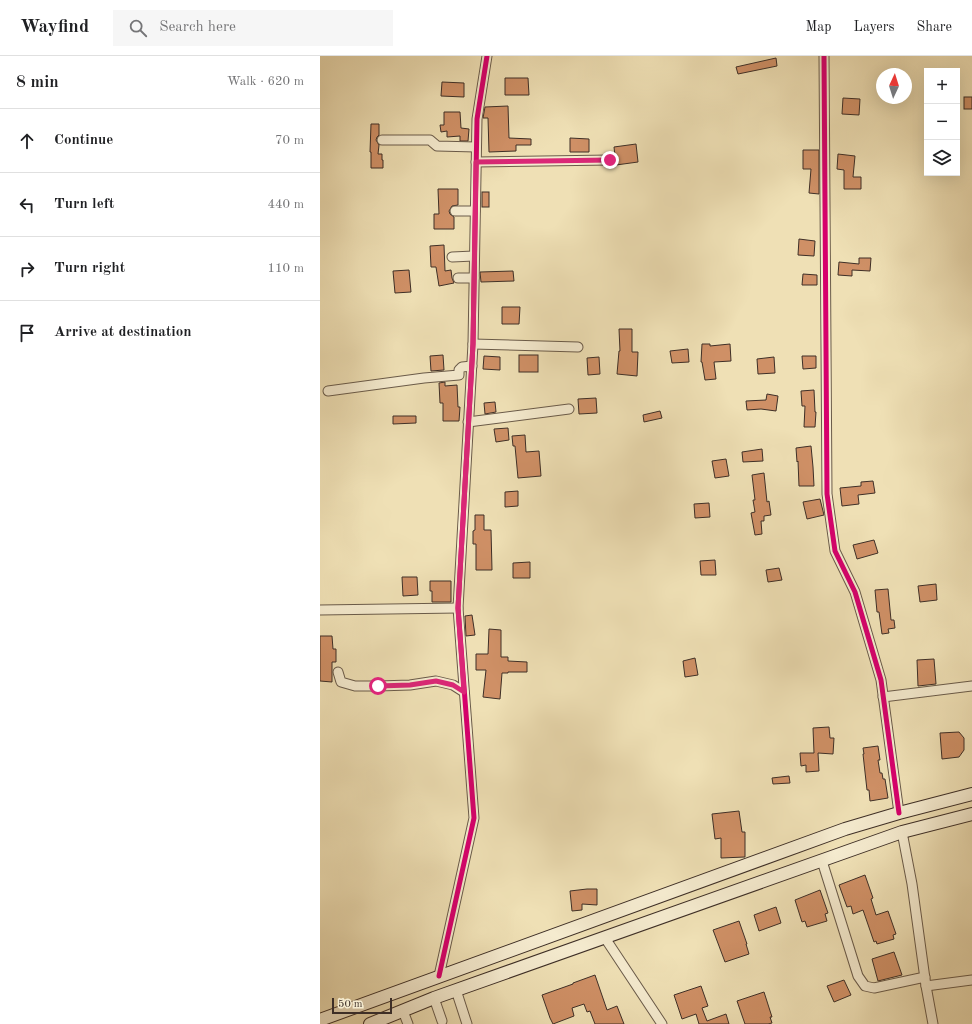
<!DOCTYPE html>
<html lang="en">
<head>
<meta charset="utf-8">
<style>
  :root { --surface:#fff; --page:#f6f6f6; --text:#202124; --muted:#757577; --line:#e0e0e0 }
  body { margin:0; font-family:"Old Standard TT",serif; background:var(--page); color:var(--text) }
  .controls { position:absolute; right:12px; top:12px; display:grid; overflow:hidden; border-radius:0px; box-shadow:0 4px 16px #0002 }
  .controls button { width:36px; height:36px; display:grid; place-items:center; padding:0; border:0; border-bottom:1px solid var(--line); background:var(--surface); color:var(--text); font:20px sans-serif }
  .compass { position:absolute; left:556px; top:12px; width:36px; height:36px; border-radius:50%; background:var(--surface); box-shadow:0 4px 16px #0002; rotate:4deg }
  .scale { position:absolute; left:12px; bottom:10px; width:60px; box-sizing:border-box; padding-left:4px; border:2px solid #3e2f27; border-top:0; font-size:11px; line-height:14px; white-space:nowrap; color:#3e2f27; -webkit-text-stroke:3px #f5ebcf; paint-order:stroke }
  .stop { position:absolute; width:12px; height:12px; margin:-9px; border:3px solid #db2777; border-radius:50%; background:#fff }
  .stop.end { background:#db2777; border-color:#fff; box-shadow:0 1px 4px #0008 }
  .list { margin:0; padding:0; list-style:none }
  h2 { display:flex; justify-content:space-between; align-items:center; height:52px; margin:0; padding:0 16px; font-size:17px }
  h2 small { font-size:13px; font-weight:400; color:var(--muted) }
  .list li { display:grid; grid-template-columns:26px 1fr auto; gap:12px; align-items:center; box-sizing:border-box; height:64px; padding:0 16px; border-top:1px solid var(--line) }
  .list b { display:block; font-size:15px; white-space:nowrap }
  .list em { font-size:13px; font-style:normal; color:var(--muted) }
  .icon { flex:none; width:22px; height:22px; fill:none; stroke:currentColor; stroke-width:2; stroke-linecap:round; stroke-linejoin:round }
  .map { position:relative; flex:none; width:652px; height:968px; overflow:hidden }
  header { display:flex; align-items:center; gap:24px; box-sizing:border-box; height:56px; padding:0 20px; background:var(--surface); border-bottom:1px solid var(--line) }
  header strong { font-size:19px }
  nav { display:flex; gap:22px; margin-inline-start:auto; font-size:14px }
  .search { width:280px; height:36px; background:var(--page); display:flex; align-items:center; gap:10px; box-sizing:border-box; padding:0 14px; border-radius:0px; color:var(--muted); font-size:15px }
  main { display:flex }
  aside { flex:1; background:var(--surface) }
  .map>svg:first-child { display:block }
</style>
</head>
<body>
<header>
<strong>Wayfind</strong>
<div class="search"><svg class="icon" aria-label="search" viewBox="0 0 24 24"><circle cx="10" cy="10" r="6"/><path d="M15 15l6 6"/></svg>Search here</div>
<nav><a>Map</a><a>Layers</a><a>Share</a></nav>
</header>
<main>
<aside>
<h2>8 min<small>Walk · 620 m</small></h2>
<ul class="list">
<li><svg class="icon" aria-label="ahead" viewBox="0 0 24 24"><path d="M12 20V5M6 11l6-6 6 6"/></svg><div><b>Continue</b></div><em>70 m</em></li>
<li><svg class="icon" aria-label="left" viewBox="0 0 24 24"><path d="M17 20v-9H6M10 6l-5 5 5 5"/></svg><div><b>Turn left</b></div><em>440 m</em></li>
<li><svg class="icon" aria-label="right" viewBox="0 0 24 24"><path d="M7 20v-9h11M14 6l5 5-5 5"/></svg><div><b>Turn right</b></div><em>110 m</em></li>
<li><svg class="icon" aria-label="arrive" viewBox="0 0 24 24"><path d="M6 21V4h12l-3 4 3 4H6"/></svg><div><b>Arrive at destination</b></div></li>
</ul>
</aside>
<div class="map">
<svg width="652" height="968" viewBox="0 0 652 968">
  <rect width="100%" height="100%" fill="#efe0b5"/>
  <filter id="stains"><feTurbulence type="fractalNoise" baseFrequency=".005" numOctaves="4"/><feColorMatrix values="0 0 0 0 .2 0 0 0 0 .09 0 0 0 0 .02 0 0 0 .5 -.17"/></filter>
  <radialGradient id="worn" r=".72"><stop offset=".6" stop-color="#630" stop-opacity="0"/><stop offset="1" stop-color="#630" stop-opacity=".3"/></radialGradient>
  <g fill="#cf9066" stroke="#3e2f27">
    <path d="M456 2 457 10 418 18 416 11Z"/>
    <path d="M185 22H208L209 39H185Z"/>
    <path d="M122 26 144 27V41L121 40Z"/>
    <rect x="644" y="41" width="8" height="12"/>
    <path d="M523 42 540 43 539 59 522 58Z"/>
    <path d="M188 50 189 82 211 83V89H196V95L169 96 168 62H163L165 51Z"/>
    <path d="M124 56H140L141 72 149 73 148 85H140V80L127 81V75L121 76 120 69H124Z"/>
    <path d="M51 68H59V79L57 81 56 84 59 89 58 98H62V104H63V112H51V96H50Z"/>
    <path d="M250 82 269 83V96H250Z"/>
    <path d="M316 88 318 106 296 109 294 91Z"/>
    <path d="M483 94H499V138L489 137 491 113H483Z"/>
    <path d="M518 98 535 100 533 121H541V133H524V114L517 113Z"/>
    <path d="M118 133H138V149L132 150 129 155 130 158 134 161V173H114V158H119Z"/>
    <rect x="162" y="136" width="7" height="15"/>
    <path d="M479 183 495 185 494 200 478 199Z"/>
    <path d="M124 189 125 215 131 214 132 222 134 227 119 230 116 211H111L110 190Z"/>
    <path d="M539 202H551L550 215 532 214V220L518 219 519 206 539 208Z"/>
    <path d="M89 214 91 236 75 237 73 215Z"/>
    <path d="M193 215 194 225 161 226 160 216Z"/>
    <path d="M483 218 497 219V229H482Z"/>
    <path d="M182 251H200L199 268H182Z"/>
    <path d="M299 273H312V296H318L317 320 297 318 299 295H300Z"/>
    <path d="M382 288H390V290L410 288 411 305 394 306 396 323 385 324 382 306H381Z"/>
    <path d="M368 293 369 306 352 307 350 295Z"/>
    <path d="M123 299 124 314 111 315 110 300Z"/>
    <rect x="199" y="299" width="19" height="17"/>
    <path d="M164 300 180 301V314L163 313Z"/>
    <path d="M482 300H496V312L483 313Z"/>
    <path d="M279 301 280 318 268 319 267 302Z"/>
    <path d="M454 301 455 317 438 318 437 303Z"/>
    <path d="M125 326V330L137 329 138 351H140L139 365H123V347H120L119 327Z"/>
    <path d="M494 334 495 356H496L495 371H484L485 350H482L481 335Z"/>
    <path d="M447 338 458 340 456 355 441 353 427 354 426 345 446 344Z"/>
    <path d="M276 342 277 357 259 358 258 343Z"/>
    <path d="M175 346 176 356 165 358 164 347Z"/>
    <path d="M340 355 342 362 324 366 323 359Z"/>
    <path d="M73 360H96V367L73 368Z"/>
    <path d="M188 372 189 384 176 386 174 373Z"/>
    <path d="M205 379 206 396 219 395 221 420 198 422 195 390H193L192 380Z"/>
    <path d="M491 390 493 411 494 430H479L478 405 477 406 476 392Z"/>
    <path d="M442 393 443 405 423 406 422 396Z"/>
    <path d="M406 403 409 420 395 422 392 405Z"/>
    <path d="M444 417 447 446 449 445 451 459 444 460V465H441L442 478 435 479 431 457 435 456 433 444H435L432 419Z"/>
    <path d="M553 425 555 437 538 439 539 448 522 450 520 432 541 430V426Z"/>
    <path d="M198 435V450L185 451V436Z"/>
    <path d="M500 443 504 459 487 463 483 446Z"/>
    <path d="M389 447 390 461 375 462 374 448Z"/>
    <path d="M155 459H164V474H171L172 514H156V488H153V475L155 474Z"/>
    <path d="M554 484 558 497 537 503 533 489Z"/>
    <path d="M395 504 396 519H381L380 505Z"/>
    <path d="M210 506V522H193V507Z"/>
    <path d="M459 512 462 524 448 526 446 514Z"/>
    <path d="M82 521H97L98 539 83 540Z"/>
    <path d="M110 525H131V546H112V535H110Z"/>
    <path d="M616 528 617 544 600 546 598 530Z"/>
    <path d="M568 533 571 564H574L575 572 568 573 569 577 562 578 559 556H557L555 534Z"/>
    <path d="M152 559 155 579 146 580 145 560Z"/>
    <path d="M169 573 181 574V601H188V605L207 606V616H188V617H182L180 643 163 641 166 614H156V598H168Z"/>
    <path d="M0 580H12L13 593H16V606H12V626L0 625Z"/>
    <path d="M375 602 378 619 365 621 363 605Z"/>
    <path d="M614 603 616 628 598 630 597 604Z"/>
    <path d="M509 671 510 682H514L513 698 498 697 499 715 486 716V709L481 710 480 697H494L493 672Z"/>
    <path d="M639 676 644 682V694L639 701 622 703 620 677Z"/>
    <path d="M558 690 560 704H558L560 717H562L563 723H565L568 742 550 745 549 734H547L543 698H544L543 692Z"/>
    <path d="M469 720 470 727 453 728 452 722Z"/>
    <path d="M419 755 422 776H425V801L401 802V782L395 783 392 758Z"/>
    <path d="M545 819 553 842 551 843 556 859 568 855 576 878 573 879 574 883 557 888 556 885 554 886 543 854 533 858 531 850 527 851 519 829Z"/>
    <path d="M267 833H277V849L262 848V854L252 855 250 835Z"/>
    <path d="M500 834 508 857 505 858 507 865 487 871 485 865 482 866 475 844Z"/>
    <path d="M456 851 461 867 439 875 434 859Z"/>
    <path d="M419 865 427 888H426L429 898 405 906 393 874Z"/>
    <path d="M574 896 582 919 558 925 552 903Z"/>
    <path d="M275 919 287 954 297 950 304 968H275L270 955 267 956 264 948 252 952 254 960 233 968 230 962 222 939 253 928V927Z"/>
    <path d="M524 924 531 939 514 946 507 930Z"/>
    <path d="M381 930 388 950 382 952 387 965 406 958 409 968H379L376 958 362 963 354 939Z"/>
    <path d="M444 936 452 961H450L452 967 448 968H425L417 945Z"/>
  </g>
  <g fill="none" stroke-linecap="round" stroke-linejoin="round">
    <defs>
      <g id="minor">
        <path d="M504 0 507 438 515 495 535 536 561 624 579 757"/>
        <path d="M62 84H110L117 90 156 91"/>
        <path d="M156 106 290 104"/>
        <path d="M135 155H155"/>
        <path d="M132 201 154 200"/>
        <path d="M138 222H154"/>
        <path d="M153 288 258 291"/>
        <path d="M8 335 104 322 139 319V314L142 311 152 310"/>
        <path d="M148 366 249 353"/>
        <path d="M0 554 138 552"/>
        <path d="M18 616 21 626 35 630H58L90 629 116 625 133 629 144 636"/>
        <path d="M563 641 652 630"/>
        <path d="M582 776 592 828 606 930 613 968"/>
        <path d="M502 805 538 920 545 930 554 932 605 921"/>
        <path d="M285 882 342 968"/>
        <path d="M119 920 154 762 138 552 153 288 157 63 167 0"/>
        <path d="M606 930 652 924"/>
        <path d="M136 934 147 968"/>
        <path d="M114 942 122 965"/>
        <path d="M83 955 88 968"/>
      </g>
      <g id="secondary">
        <path d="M0 964 525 773 579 757 652 738"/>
        <path d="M50 968 114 942 582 776 652 758"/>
      </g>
    </defs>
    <use href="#minor" stroke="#6a5b4a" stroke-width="11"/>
    <use href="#secondary" stroke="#3e2f27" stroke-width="14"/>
    <use href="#minor" stroke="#f5ebcf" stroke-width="9"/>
    <use href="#secondary" stroke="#f5ebcf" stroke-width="12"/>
    <defs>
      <g id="cycleway">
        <path d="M504 0 507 438 515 495 535 536 561 624 579 757"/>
        <path d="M119 920 154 762 138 552 153 288 157 63 167 0"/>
      </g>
    </defs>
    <use href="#cycleway" stroke="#f5ebcf" stroke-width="8"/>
    <use href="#cycleway" stroke="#d6006c" stroke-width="5"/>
  </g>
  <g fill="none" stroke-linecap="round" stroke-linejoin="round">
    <path stroke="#db2777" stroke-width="5" d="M58 630 90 629 116 625 133 629 144 636 138 552 153 288 156 106 290 104"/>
  </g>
  <rect width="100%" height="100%" filter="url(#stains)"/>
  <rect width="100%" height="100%" fill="url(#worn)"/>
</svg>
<div class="controls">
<button>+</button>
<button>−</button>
<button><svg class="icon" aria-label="layers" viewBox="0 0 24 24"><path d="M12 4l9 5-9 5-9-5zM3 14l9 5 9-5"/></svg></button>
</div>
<svg class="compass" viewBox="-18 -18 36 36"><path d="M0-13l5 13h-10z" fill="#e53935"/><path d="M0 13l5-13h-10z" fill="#757577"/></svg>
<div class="scale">50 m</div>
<div class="stop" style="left:58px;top:630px"></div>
<div class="stop end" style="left:290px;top:104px"></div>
</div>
</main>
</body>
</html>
